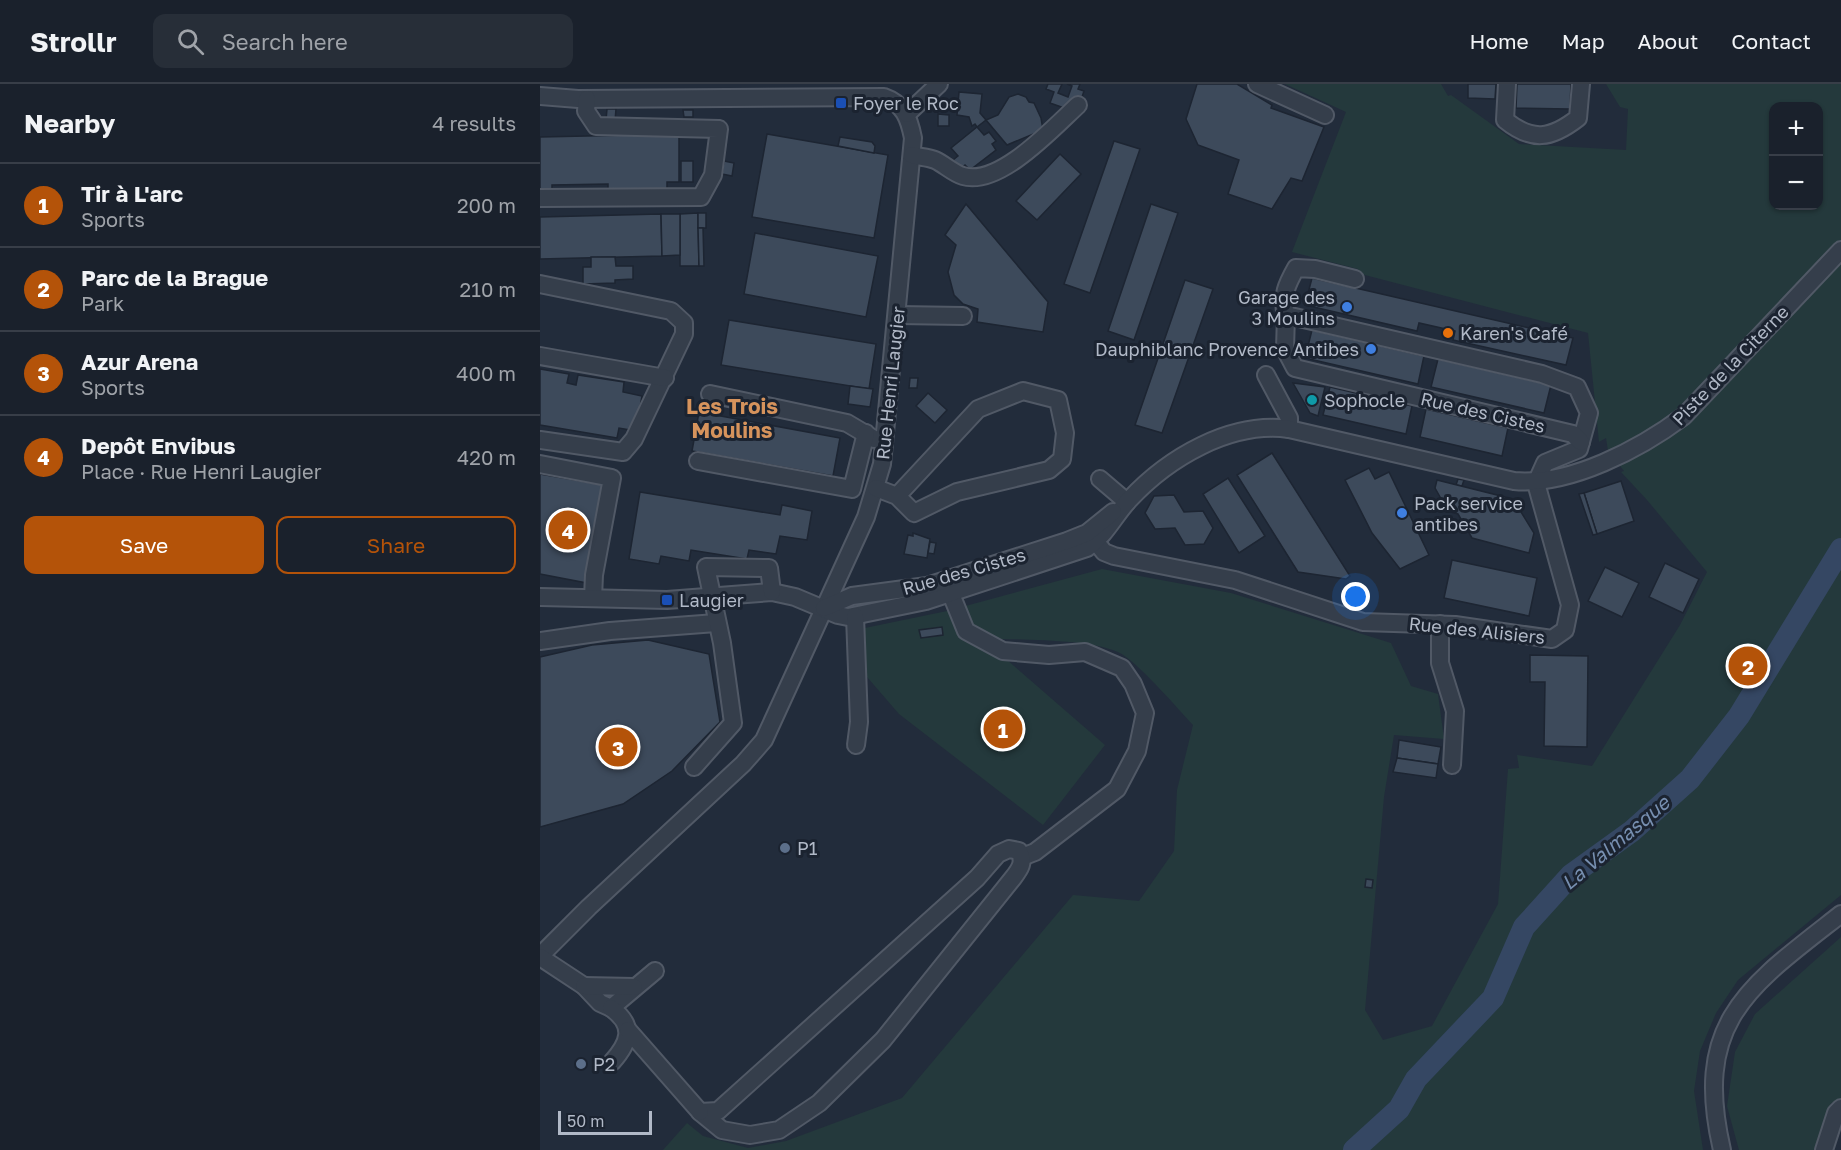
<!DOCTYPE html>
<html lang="en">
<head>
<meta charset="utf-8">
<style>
  :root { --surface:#1a212c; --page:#272e38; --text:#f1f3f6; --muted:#9fa3a9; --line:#383e48; --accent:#b45309 }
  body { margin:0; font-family:"Golos Text",sans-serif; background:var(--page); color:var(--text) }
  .controls { position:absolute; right:18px; top:18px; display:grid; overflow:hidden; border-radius:12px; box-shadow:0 2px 4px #0004 }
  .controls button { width:54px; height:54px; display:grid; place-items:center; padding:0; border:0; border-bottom:2px solid var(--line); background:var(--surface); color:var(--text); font:30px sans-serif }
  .scale { position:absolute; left:18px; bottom:15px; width:94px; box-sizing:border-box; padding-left:6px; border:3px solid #b1b9c7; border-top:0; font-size:16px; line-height:21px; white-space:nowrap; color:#b1b9c7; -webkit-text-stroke:4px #1b2330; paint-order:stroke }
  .you { position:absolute; left:816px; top:513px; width:21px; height:21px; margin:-15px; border:4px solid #fff; border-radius:50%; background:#1a73e8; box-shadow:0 0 0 9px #1a73e833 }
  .badge { display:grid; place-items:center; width:39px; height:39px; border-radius:50%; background:var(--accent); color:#fff; font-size:20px; font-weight:700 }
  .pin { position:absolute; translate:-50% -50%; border:3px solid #fff; box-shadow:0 2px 6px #0006 }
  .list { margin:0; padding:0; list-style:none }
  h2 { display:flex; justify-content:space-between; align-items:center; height:78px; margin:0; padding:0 24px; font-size:26px }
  h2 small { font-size:20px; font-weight:400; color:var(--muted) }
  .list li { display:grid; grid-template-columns:39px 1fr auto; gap:18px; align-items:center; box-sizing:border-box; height:84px; padding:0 24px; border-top:2px solid var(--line) }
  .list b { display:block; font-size:22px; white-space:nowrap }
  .list p { margin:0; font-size:20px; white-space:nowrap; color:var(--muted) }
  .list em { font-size:20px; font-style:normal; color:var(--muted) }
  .actions { display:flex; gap:12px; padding:18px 24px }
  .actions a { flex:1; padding:14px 0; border:2px solid var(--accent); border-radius:12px; text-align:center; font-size:21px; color:var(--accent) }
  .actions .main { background:var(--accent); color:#fff }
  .icon { flex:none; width:33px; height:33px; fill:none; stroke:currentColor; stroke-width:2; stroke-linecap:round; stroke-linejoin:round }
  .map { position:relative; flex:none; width:1301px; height:1066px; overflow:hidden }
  header { display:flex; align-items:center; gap:36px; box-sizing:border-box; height:84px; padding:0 30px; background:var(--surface); border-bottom:2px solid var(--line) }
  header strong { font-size:28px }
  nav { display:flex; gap:33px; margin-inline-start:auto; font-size:21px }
  .search { width:420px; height:54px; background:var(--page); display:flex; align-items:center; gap:15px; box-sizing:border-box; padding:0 21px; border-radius:12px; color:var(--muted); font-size:22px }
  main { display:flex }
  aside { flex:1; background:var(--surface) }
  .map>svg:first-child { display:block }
</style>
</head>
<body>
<header>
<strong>Strollr</strong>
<div class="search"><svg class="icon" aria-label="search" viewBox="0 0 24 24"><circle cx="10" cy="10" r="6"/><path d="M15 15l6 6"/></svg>Search here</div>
<nav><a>Home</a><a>Map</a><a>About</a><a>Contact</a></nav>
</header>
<main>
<aside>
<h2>Nearby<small>4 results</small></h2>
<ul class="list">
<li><span class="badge">1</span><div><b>Tir à L'arc</b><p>Sports</p></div><em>200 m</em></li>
<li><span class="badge">2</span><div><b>Parc de la Brague</b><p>Park</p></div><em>210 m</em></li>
<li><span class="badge">3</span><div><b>Azur Arena</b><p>Sports</p></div><em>400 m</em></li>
<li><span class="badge">4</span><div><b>Depôt Envibus</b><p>Place · Rue Henri Laugier</p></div><em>420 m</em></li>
</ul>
<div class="actions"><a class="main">Save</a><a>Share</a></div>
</aside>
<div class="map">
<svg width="1301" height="1066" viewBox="0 0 1301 1066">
  <rect width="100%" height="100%" fill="#222c3b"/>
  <g fill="#24393c" fill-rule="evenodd">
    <path d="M745 0H901L908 12 911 11 979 60 1086 66 1088 25 1080 23 1066 0H1301V811L1198 896 1176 929 1160 967 1154 1007 1163 1066H123L147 1039 163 1052 208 1064 246 1057 362 1014 533 811 599 817 634 767 637 706 653 641C637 624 597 577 578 568 543 553 459 556 418 554L458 568 565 661 503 741 359 630 321 586 320 545 407 527 562 485 691 509 851 559 871 602 898 610 904 655 854 651 844 713 825 926 843 956 892 942 958 820 968 685 979 684 977 671 1052 682 1140 541 1167 488 1107 416 1081 388 1084 387 1068 367 1066 354 1059 358 1048 249 821 190 818 185 752 168 806 28ZM1234 22H1278V122H1234Z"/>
    <path d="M1301 853V1018L1291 1019 1274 1066H1199L1187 1022 1195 968 1215 930Z"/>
  </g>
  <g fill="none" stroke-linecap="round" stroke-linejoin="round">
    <path stroke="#354763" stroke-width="22" d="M814 1066 859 1025 876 995 953 914 984 843 1031 791 1092 747 1150 695 1199 632 1301 465"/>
  </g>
  <g fill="#3d4a5b" stroke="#1d2532" stroke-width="1.5">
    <path d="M508 0H522L518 9 528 13 532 2 527 0H540L538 5 544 7 540 19 531 16 527 25 510 19 514 8 506 5Z"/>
    <path d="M657 0H697L732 21 731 24 784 43 762 97 751 94 732 125 688 110 699 76 658 61 646 35Z"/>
    <path d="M928 0H956L955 15 928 14Z"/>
    <path d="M977 0H1031L1030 25 976 24Z"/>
    <path d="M419 8 442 10 440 29 446 36 437 43 435 40 432 42 429 33 417 31Z"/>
    <path d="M478 10 486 13 489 18 494 19 501 34 503 46 467 61 446 36 458 31 469 13Z"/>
    <path d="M67 25H76L75 37 66 36Z"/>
    <path d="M143 26H153V33H144Z"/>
    <path d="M398 30 409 31V42H398Z"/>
    <path d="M437 43 444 51 449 48 456 57 452 60 456 66 430 86 425 81 420 85 413 76 418 72 411 64Z"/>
    <path d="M139 50V98H127V108L68 109V100L12 101V110H0V53Z"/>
    <path d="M227 50 348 71 334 154 212 133Z"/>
    <path d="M300 53 332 58 335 62 334 69 298 62Z"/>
    <path d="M574 57 600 65 550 209 524 200Z"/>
    <path d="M520 70 541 90 497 136 476 117Z"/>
    <rect x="141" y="77" width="12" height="21"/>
    <path d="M184 77 194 79 192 92 182 90Z"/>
    <path d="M426 120 508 218 503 248 437 238 438 225 423 220 414 211 408 188 416 161 405 151Z"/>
    <path d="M611 120 638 129 594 256 568 247Z"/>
    <path d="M158 129 159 182H140V130Z"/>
    <rect x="158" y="129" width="8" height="15"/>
    <path d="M121 130 122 172 0 175V133Z"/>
    <path d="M121 130H140V171L122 172Z"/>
    <path d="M158 144H163L164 182H159Z"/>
    <path d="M215 149 338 172 326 233 204 210Z"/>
    <path d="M51 173H75L76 182H93V195L75 196V199L43 200V183H51Z"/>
    <path d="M772 194 1033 254 1026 281 913 256 915 247 879 239 877 247 765 221Z"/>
    <path d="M645 196 673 205 622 349 595 341Z"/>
    <path d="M189 236 336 260 329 305 181 281Z"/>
    <path d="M772 246 884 272 878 300 765 274Z"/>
    <path d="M898 275 1011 301 1004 329 891 303Z"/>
    <path d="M0 285 29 290 27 299 36 301 38 291 84 298 83 308 102 312 96 347 79 344 77 354 0 341Z"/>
    <path d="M370 294H378L377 304H369Z"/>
    <path d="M753 299 785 303 778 332 770 329Z"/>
    <path d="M310 302 333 305 330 323 308 320Z"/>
    <path d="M790 303 872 322 866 350 783 331Z"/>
    <path d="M388 309 407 326 395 339 376 322Z"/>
    <path d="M886 325 968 344 962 372 880 353Z"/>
    <path d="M159 328 300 354 293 392 152 367Z"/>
    <path d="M732 369 810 492 806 495 758 488 697 391Z"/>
    <path d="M829 384 835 395 849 388 889 471 860 485 832 449 805 396Z"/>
    <path d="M0 390 64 401 47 499 0 490Z"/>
    <path d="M688 394 725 452 699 469 663 410Z"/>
    <path d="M918 395 924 396 922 402 916 401Z"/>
    <path d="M897 396 973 415 994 449 989 469 932 454 918 430 908 427 895 404Z"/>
    <path d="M1081 397 1094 437 1057 450 1044 409Z"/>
    <path d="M100 408 240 431 242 421 272 427 267 456 240 452 236 470 209 466 207 475 151 466 149 477 121 472 119 480 89 475Z"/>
    <path d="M1044 409 1057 450 1053 451 1039 410Z"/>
    <path d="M634 411 644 428 663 427 673 444 664 460 645 461 635 444 615 445 605 429 614 412Z"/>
    <path d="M373 449 390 455 387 474 364 470 368 451 373 452Z"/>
    <path d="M390 458 396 459 394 470 388 469Z"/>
    <path d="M912 476 997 494 989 532 904 514Z"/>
    <path d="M1125 479 1159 495 1143 529 1109 513Z"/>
    <path d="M1065 483 1099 499 1082 533 1048 517Z"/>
    <path d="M402 543 403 551 381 554 379 546Z"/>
    <path d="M108 556 169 570 180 638 132 687 83 720 0 743V573L52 561Z"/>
    <path d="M990 571 1048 572 1047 663 1004 662 1005 598H990Z"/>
    <path d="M859 656 901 663 898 680 857 674Z"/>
    <path d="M857 674 898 680 896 694 853 688Z"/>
    <path d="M826 795 833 796 832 804 825 803Z"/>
  </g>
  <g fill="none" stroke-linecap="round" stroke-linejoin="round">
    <defs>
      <g id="minor">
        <path d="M717 0 785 31"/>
        <path d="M967 0 965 36C992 58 1011 55 1038 34L1041 0"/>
        <path d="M0 12 38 15 344 13C364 20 369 34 373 54L342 380 326 433 224 656 203 680 49 823 0 872"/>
        <path d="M367 30 399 0"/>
        <path d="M372 71C379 73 388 73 395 76 404 80 413 89 423 92 459 103 513 44 538 21"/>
        <path d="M0 114 161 113 173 91 179 45 56 42 46 27 47 15"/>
        <path d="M815 195 775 185 756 184C747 200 741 212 746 231L1002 290 1037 303 1049 329 1039 365 1005 379 996 399"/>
        <path d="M0 200 131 227 144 239V250L94 355 83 368 0 356"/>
        <path d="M358 231 423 232"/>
        <path d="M746 231 745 265 755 284 1033 350 1041 358"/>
        <path d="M0 272 125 294"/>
        <path d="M726 291 749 334V345"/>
        <path d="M170 310 307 339 334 355"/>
        <path d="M158 377 312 405 326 349"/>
        <path d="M0 380 72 394 54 491 53 514"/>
        <path d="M560 395 587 418"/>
        <path d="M336 404 357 412 438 325 483 307 518 316 525 349 522 375 509 386 417 408 374 429 357 412"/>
        <path d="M556 458 564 468 574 472 695 496 823 538 915 541 1012 555 1025 546 1030 521 996 399"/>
        <path d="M411 510 426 547 463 567 509 571 545 568 582 584 593 600 605 629 597 667 577 705 495 768 482 773"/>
        <path d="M0 513 127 516 232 508 255 513 298 531 308 533 386 517 547 464C566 451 574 432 589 416 628 374 690 337 749 345L974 397C1030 402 1100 365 1144 332L1301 166"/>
        <path d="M284 524 312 512 387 502 527 457 547 449 573 428"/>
        <path d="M315 532 319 638 316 661"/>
        <path d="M900 540V579L915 627 912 681"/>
        <path d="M0 557 70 547 176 539"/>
        <path d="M154 683 193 639 182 559 166 483 229 484 232 508"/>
        <path d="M469 765 479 767C485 778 480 785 473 794L343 956 279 1019 239 1046 210 1051 182 1046 160 1028 178 1027 437 794 458 770Z"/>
        <path d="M0 873 44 902 60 919 71 924 115 887"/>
        <path d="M44 902 94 903"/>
        <path d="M71 924C96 942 89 959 72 978"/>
        <path d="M88 946 160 1028"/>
        <path d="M1182 1066C1152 937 1209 902 1301 830"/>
        <path d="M1284 1066 1296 1029 1301 1024"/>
      </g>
    </defs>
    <use href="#minor" stroke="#515966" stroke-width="20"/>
    <use href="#minor" stroke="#353e4b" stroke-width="16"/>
  </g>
  <g fill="#1a4fb4" stroke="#1b2330" stroke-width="2">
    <rect x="295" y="13" width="12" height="12" rx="3"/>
    <rect x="121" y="510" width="12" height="12" rx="3"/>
  </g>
  <g fill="#3f7fe0" stroke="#1b2330" stroke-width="2">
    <circle cx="807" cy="223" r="6"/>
    <circle cx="831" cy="265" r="6"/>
    <circle cx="862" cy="429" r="6"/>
  </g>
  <circle fill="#e8710a" stroke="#1b2330" stroke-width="2" cx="908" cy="249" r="6"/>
  <circle fill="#0f9aa8" stroke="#1b2330" stroke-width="2" cx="772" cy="316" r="6"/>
  <g fill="#5c6f8a" stroke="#1b2330" stroke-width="2">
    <circle cx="245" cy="764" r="6"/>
    <circle cx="41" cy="980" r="6"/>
  </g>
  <g text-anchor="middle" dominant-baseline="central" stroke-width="6" stroke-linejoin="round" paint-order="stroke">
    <g font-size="18" fill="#b1b9c7" stroke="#1b2330" text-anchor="start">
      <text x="313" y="19">Foyer le Roc</text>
      <text x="795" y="213" text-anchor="end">Garage des<tspan x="795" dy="21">3 Moulins</tspan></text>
      <text x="920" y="249">Karen's Café</text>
      <text x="819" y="265" text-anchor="end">Dauphiblanc Provence Antibes</text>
      <text x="784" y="316">Sophocle</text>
      <text x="874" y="419">Pack service<tspan x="874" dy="21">antibes</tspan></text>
      <text x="139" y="516">Laugier</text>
      <text x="257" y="764">P1</text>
      <text x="53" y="980">P2</text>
    </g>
    <g font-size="18" fill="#b1b9c7" stroke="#1b2330">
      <text transform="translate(1190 281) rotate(-46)">Piste de la Citerne</text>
      <text transform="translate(350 299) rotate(-84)">Rue Henri Laugier</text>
      <text transform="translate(943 328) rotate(13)">Rue des Cistes</text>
      <text transform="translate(424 487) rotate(-16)">Rue des Cistes</text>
      <text transform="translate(937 546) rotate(6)">Rue des Alisiers</text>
    </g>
    <g font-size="20" font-style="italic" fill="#778fb0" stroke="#1b2330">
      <text transform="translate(1075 758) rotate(-40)">La Valmasque</text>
    </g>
    <g font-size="21" font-weight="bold" fill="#d6935c" stroke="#1b2330">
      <text x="192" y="322">Les Trois<tspan x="192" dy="24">Moulins</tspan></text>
    </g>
  </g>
</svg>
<div class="controls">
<button>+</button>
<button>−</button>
</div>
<div class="scale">50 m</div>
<div class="you"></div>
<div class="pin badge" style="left:463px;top:645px">1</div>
<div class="pin badge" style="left:1208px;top:582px">2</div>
<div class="pin badge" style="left:78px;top:663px">3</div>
<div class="pin badge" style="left:28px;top:446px">4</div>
</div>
</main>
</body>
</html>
